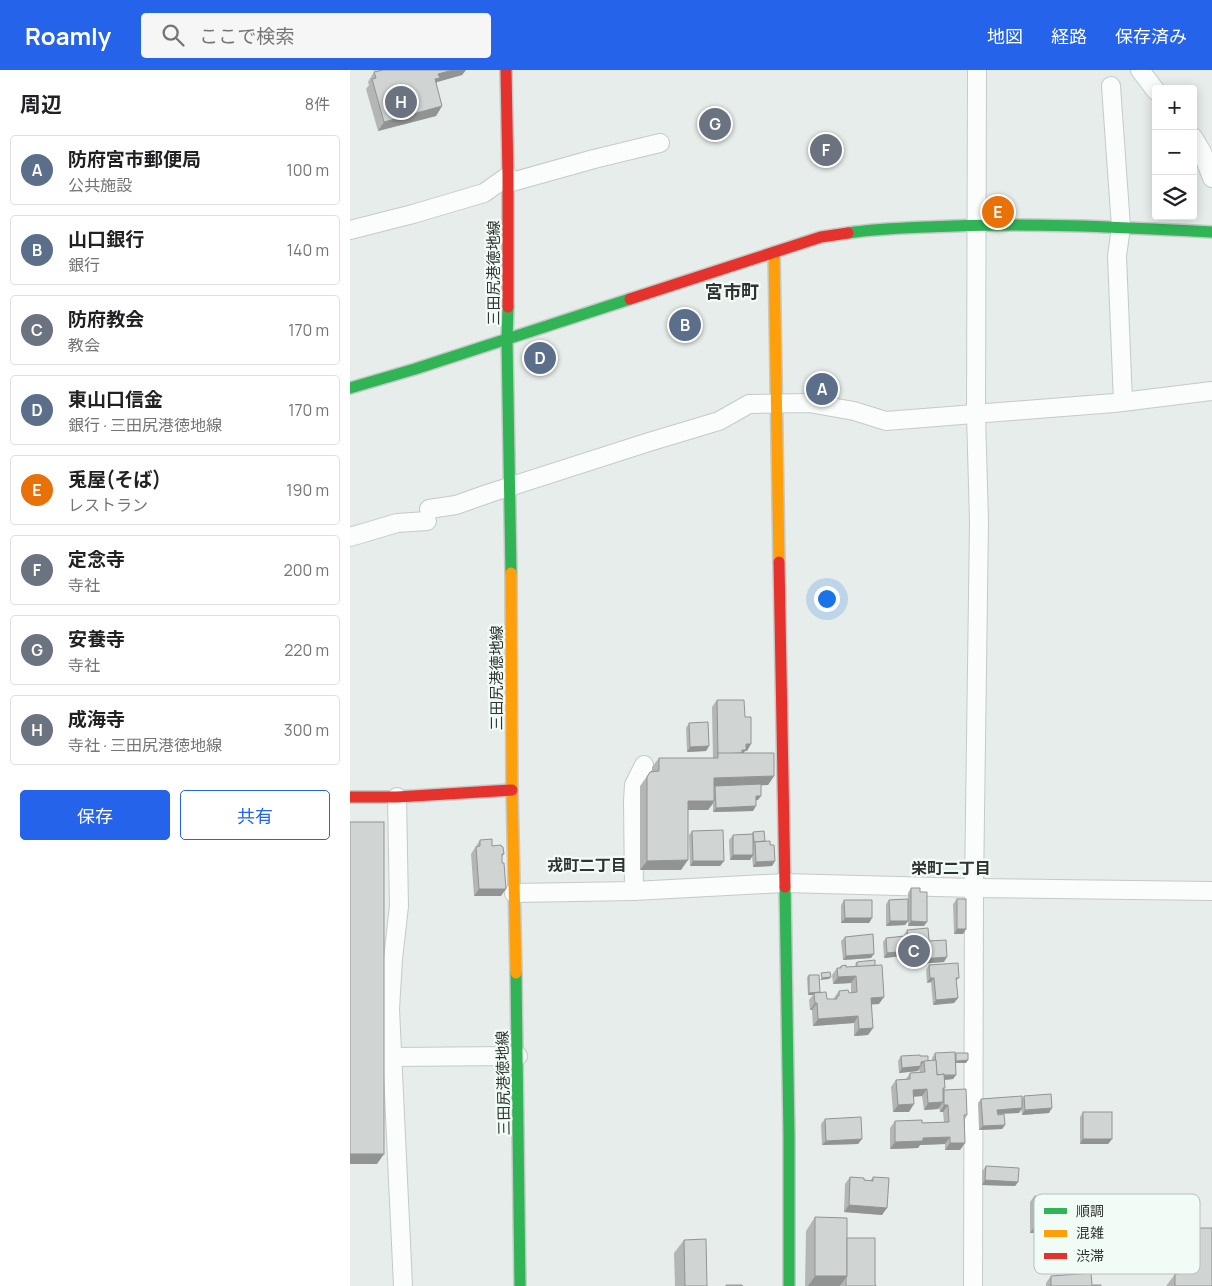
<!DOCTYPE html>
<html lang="ja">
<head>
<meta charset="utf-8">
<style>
  :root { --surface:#fff; --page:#f6f6f6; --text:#202124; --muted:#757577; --line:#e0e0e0; --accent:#2563eb }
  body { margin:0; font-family:Manrope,"Noto Sans JP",sans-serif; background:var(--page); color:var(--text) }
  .controls { position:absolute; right:15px; top:15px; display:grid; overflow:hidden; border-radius:5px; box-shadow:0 2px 12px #0003 }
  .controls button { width:45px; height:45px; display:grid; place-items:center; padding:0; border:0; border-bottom:1px solid var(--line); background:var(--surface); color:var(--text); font:25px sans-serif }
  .you { position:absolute; left:476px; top:528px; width:18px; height:18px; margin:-12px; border:4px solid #fff; border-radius:50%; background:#1a73e8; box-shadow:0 0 0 8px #1a73e833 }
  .badge { display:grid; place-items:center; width:32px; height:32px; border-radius:50%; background:var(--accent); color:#fff; font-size:16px; font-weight:700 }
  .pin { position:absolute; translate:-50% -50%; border:2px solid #fff; box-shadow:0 1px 5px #0006 }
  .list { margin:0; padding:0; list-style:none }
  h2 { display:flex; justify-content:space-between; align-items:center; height:65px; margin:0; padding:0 20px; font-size:21px }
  h2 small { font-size:16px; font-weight:400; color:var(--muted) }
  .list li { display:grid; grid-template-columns:32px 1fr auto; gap:15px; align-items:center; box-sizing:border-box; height:70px; margin:0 10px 10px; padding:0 10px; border:1px solid var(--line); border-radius:5px }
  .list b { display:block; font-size:19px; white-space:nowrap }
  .list p { margin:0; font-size:16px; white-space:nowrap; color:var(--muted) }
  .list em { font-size:16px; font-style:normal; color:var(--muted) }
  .actions { display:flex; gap:10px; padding:15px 20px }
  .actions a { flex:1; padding:11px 0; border:1px solid var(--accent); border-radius:5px; text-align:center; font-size:18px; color:var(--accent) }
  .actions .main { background:var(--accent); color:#fff }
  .icon { flex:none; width:28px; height:28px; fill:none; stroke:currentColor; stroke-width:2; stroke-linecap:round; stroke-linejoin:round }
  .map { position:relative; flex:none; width:862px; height:1216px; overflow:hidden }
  header { display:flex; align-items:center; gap:30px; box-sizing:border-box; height:70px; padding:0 25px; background:var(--accent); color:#fff }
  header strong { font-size:24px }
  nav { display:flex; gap:28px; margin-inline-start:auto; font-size:18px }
  .search { width:350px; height:45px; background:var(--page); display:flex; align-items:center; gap:12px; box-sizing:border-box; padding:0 18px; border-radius:5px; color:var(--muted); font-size:19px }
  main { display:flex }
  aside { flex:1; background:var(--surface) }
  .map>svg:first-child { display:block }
</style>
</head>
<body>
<header>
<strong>Roamly</strong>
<div class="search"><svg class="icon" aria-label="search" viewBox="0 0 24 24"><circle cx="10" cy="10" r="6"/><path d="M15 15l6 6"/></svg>ここで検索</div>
<nav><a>地図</a><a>経路</a><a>保存済み</a></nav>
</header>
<main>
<aside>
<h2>周辺<small>8件</small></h2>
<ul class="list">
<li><span class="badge" style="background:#5c6f8a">A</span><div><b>防府宮市郵便局</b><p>公共施設</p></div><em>100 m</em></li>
<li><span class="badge" style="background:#5c6f8a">B</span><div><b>山口銀行</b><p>銀行</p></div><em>140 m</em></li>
<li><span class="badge" style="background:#6b7280">C</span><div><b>防府教会</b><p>教会</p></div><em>170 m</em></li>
<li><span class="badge" style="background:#5c6f8a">D</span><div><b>東山口信金</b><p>銀行 · 三田尻港徳地線</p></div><em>170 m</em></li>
<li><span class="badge" style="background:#e8710a">E</span><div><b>兎屋(そば)</b><p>レストラン</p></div><em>190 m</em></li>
<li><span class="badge" style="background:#6b7280">F</span><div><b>定念寺</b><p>寺社</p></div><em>200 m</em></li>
<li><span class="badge" style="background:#6b7280">G</span><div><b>安養寺</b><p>寺社</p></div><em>220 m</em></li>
<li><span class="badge" style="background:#6b7280">H</span><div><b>成海寺</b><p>寺社 · 三田尻港徳地線</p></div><em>300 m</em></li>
</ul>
<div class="actions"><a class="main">保存</a><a>共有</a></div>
</aside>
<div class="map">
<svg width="862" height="1216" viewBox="0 0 862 1216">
  <rect width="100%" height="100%" fill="#e7edea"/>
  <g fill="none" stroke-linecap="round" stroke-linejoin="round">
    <defs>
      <g id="street">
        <path d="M790 0 806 21"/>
        <path d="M761 16 771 157 767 186 773 332"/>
        <path d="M843 67 852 82 862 108"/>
        <path d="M158 113 244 89 310 73"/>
        <path d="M0 160 63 144 134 123 158 106"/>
        <path d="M79 439 106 435 140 423 299 372 369 351 399 334 459 333 504 341 536 351 764 333 862 321"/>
        <path d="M0 467 47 453 77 451"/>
        <path d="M47 727 49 836 43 889 40 939 53 1216"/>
        <path d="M284 821 283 731 284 715 294 695"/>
        <path d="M164 823 284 821 434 813 624 818 862 821"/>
        <path d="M43 987 168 986"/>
        <path d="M623 1216 624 818 629 451 626 345 627 0"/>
      </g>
      <g id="fast">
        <path d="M498 163C524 159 551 158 577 157 672 152 767 157 862 162"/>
        <path d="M158 237 157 270 161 503"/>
        <path d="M0 318 65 299 280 229"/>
        <path d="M435 817 439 1065V1216"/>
        <path d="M166 903 170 1216"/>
      </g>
      <g id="slow">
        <path d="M424 182 429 492"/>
        <path d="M161 503 162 720 166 903"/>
      </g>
      <g id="jam">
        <path d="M156 0 158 106V237"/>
        <path d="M280 229 471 167 498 163"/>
        <path d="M429 492 435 817"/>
        <path d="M0 727H47L162 720"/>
      </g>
    </defs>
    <use href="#street" stroke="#c5cac8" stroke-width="20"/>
    <use href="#fast" stroke="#c5cac8" stroke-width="14"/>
    <use href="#slow" stroke="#c5cac8" stroke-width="14"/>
    <use href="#jam" stroke="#c5cac8" stroke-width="14"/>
    <use href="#street" stroke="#fbfcfc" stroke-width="18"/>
    <use href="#fast" stroke="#30b455" stroke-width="11"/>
    <use href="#slow" stroke="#ff9f0a" stroke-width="11"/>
    <use href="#jam" stroke="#e5322d" stroke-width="11"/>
  </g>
  <g fill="#b3b6b5">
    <path d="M23 0H116L112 5 87 12 86 13 92 36 86 46 28 61 16 19 19 15 18 12 24 2H27V0L24 1Z"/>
    <path d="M367 630 397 681H395L393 683 424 706 418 715H411L408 730H406L403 741 363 742V734L358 740H338L331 800H290V716L300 702 302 701V697L309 688H363L362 637Z"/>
    <path d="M339 653 359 676 356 681 337 682 336 658Z"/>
    <path d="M342 761 374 791 370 796H340L339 765Z"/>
    <path d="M403 762 420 775 425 791 422 796 403 797 402 786 400 790H380L379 770 383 765 402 764Z"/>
    <path d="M130 770 142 776 154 784 152 787 151 826H124L121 784Z"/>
    <path d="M561 818 574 856H558V851L555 855 536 856V834L539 830 558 829V823Z"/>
    <path d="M607 829 616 859 613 864H604L603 834Z"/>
    <path d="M494 830 522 848 519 853H491V835Z"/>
    <path d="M557 860 579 871 594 892 556 895 555 883 553 886 534 888 533 872 536 868 554 866V865Z"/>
    <path d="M495 867 521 888 493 890 491 871Z"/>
    <path d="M507 892 529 934H521L523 958 518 965 504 966V953L463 956 462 940H460L459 930 463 925H458L457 907 459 905 470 922 477 929H484V928L489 921 499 923H501V913L483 914 482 905 487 898H489L491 896 496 897H506L505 894Z"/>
    <path d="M579 895 609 908 606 911 608 928 604 933 583 935 581 912 577 913 576 900Z"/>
    <path d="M585 983 605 984 606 983 616 993H606V1005L603 1009 594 1010 595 1018 593 1021 594 1020 617 1045 615 1049V1073L610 1080H595V1074L570 1075 568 1078 540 1079V1058L545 1051 572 1053 594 1052 593 1042H590L589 1038 588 1039 574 1040 572 1026 563 1027 559 1042H543L541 1017 546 1010 556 1009 560 1003H570L569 999 568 1001 549 1003 548 991 551 986H570L578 991H582V988Z"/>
    <path d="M674 1026 699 1043 672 1045 671 1039 669 1043 648 1044 655 1055 652 1059 629 1060 628 1033 631 1029H672Z"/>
    <path d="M733 1042 762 1069 758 1074H730V1047Z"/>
    <path d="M475 1049 512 1069 508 1074 472 1075 471 1054Z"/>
    <path d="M636 1096 668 1112 665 1116 632 1115V1101Z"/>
    <path d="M500 1107 514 1110 520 1111 523 1107 532 1145 494 1142 495 1114Z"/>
    <path d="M685 1125 749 1163H680V1132Z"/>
    <path d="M465 1147 497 1168 525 1214 526 1216H491V1215L490 1216H455L456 1161Z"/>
    <path d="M844 1158 862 1216H816L825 1204V1188L834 1174H835V1172Z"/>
    <path d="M334 1170 357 1216H325L324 1183Z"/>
    <path d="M701 1206 742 1215 751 1216H696V1213Z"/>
  </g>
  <g fill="#929494">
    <path d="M103 0H116L112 5 87 12 83 17 78 18 88 4Z"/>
    <path d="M92 36 86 46 28 61 34 52Z"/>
    <path d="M396 674H401L397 681H395L391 687 368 688Z"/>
    <path d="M359 676 356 681 337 682 340 677Z"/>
    <path d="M424 706 418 715 365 717V716L364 717V708Z"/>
    <path d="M406 726H411L408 730 403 731Z"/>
    <path d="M338 731H364L358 740H331Z"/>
    <path d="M406 736 403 741 363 742 366 738Z"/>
    <path d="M383 785H403L400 790H380Z"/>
    <path d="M338 790 331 800H290L297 791Z"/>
    <path d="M343 791H374L370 796H340Z"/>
    <path d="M425 791 422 796 403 797 406 792Z"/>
    <path d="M129 819H156L151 826H124Z"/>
    <path d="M495 848H522L519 853H491Z"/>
    <path d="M540 851H558L555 855 536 856Z"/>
    <path d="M561 851 577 852 574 856H558Z"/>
    <path d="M607 859H616L613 864H604Z"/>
    <path d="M557 881 553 886 534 888 537 883Z"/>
    <path d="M524 884 521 888 493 890 496 886Z"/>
    <path d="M597 887 594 892 556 895 560 890Z"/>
    <path d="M506 906 501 913 483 914 488 907Z"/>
    <path d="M481 907 479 909 470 910 472 908Z"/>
    <path d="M580 908H584L581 912 577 913Z"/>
    <path d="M470 922 464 923 463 925H458L459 923Z"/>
    <path d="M534 927 529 934 516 935 521 928Z"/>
    <path d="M608 928 604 933 583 935 586 930Z"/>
    <path d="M465 933H467L462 940H460Z"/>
    <path d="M508 946 504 953 463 956 468 949Z"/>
    <path d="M523 958 518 965 504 966 509 959Z"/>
    <path d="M618 990 616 993H605L606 991Z"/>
    <path d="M571 992H573L568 1001 549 1003 552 998Z"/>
    <path d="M606 1005 603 1009 584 1011 587 1006Z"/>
    <path d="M577 1019 572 1026 558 1027 563 1020Z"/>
    <path d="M593 1032 588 1039 574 1040 578 1033Z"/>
    <path d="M564 1034 559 1042H543L548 1035Z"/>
    <path d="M594 1035H598L593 1042H590Z"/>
    <path d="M672 1038 669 1043 644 1044 647 1040Z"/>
    <path d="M702 1038 699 1043 672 1045 675 1040Z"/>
    <path d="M655 1055 652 1059 629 1060 633 1056Z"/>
    <path d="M600 1067 595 1074 570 1075 568 1078 540 1079 545 1072 573 1068Z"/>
    <path d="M512 1069 508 1074 472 1075 476 1071Z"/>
    <path d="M733 1069H762L758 1074H730Z"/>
    <path d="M600 1073H615L610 1080H595Z"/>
    <path d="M0 1084H34L27 1094H0Z"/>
    <path d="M635 1110 668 1112 665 1116 632 1115Z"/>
    <path d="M499 1135 537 1138 532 1145 494 1142Z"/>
    <path d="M685 1156H754L749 1163H680Z"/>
    <path d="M465 1206H497L490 1216H458Z"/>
  </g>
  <g fill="#d0d4d3" stroke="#929494">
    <path d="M33 0H103L88 4 90 8 85 9 92 36 34 52 22 9 26 8 24 2Z"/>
    <path d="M367 630H394L395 647H401V674H396V680H392V683L368 684Z"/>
    <path d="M358 652 359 676 340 677 339 653Z"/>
    <path d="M368 683H424V706L364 708V731H338V790L297 791V707L300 702 309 701V688H368Z"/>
    <path d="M411 714V726H406V736L366 738 365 716Z"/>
    <rect x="0" y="752" width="34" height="332"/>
    <path d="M373 760 374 791H343L342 761Z"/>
    <path d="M414 761 415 771 404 772 403 762Z"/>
    <path d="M403 764V785H383V765Z"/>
    <path d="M142 769V776L151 775V776L153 777 154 784H152V793H154L156 819H129L126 777 130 776V770Z"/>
    <path d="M420 771V775H424L425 791 406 792 405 772Z"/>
    <path d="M561 818H570V822H577V852L561 851Z"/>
    <path d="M558 829V851H540L539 830Z"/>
    <rect x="607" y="829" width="9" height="30"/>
    <path d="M494 830H522V848H495Z"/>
    <path d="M578 858 579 871 596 870 597 887 560 890 557 860Z"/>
    <path d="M523 864 524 884 496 886 495 867Z"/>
    <path d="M555 866 557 881 537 883 536 868Z"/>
    <path d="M525 890V896L507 897V892Z"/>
    <path d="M608 893 609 908H606L608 928 586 930 584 908H580L579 895Z"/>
    <path d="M496 895V897L532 895 534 927 521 928 523 958 509 959 508 946 468 949 467 933H465L464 923 476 922 477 929H487V926H489V921L498 920 499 923 507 922 506 906 488 907 487 898H491V896Z"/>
    <path d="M480 902 481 907 472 908 471 903Z"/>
    <path d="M459 905H469L470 922 459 923Z"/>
    <path d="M605 982 606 1005H594V1004L587 1005 585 983Z"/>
    <path d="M606 983H618V990L606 991Z"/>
    <path d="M570 985V986H578V991L571 992V996L552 998 551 986Z"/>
    <path d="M586 990 587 1005 594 1004 595 1018H593V1032L578 1033 577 1019 563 1020 564 1034 548 1035 546 1010 560 1009V1003L575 1002 574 991Z"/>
    <path d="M616 1019 617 1045H614L615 1073H600V1067L573 1068V1071L545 1072V1051L572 1050V1053L599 1052 598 1035H594V1020Z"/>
    <path d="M701 1024 702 1038 675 1040 674 1026Z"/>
    <path d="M672 1026V1038L647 1040 648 1045 654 1044 655 1055 633 1056 631 1029Z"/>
    <rect x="733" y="1042" width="29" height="27"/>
    <path d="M511 1047 512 1069 476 1071 475 1049Z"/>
    <path d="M636 1096 669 1098 668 1112 635 1110Z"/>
    <path d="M500 1107 514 1108V1110L523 1111V1107L539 1108 537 1138 499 1135Z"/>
    <path d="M465 1147 497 1148V1206H465Z"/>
    <path d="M844 1158H862V1216H825V1204L835 1203 834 1174H845Z"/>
    <path d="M497 1168H525V1214L526 1216H496V1208L497 1206Z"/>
    <path d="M356 1169 357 1216H335L334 1170Z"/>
    <path d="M741 1203 742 1215H751V1216H701V1206Z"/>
    <path d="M376 1215H392L393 1216H376Z"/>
  </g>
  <g text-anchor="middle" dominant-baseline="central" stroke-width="4.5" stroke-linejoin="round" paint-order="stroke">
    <g font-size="15" fill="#303331" stroke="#f2fcf7">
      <text transform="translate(143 203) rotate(-90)">三田尻港徳地線</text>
      <text transform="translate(146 608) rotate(-90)">三田尻港徳地線</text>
      <text transform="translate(153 1013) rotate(-91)">三田尻港徳地線</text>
    </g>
    <g font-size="16" font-weight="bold" fill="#303331" stroke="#f2fcf7">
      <text x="237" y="795">戎町二丁目</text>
      <text x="601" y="798">栄町二丁目</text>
    </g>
    <g font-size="18" font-weight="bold" fill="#303331" stroke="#f2fcf7">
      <text x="382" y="221">宮市町</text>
    </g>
  </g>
  <rect x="684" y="1124" width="166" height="80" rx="8" fill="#f2fcf7" stroke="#b8c0bc" stroke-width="1"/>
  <rect x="694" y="1138" width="23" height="6" fill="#30b455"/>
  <rect x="694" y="1160" width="23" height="7" fill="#ff9f0a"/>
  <rect x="694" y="1183" width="23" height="6" fill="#e5322d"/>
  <g font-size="14" fill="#303331">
    <text x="726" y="1146">順調</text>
    <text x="726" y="1168">混雑</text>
    <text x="726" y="1191">渋滞</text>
  </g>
</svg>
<div class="controls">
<button>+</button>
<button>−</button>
<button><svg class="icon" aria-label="layers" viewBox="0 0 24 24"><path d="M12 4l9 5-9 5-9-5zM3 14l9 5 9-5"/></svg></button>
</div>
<div class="you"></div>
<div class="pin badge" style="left:472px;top:319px;background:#5c6f8a">A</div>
<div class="pin badge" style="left:335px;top:255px;background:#5c6f8a">B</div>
<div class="pin badge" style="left:564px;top:881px;background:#6b7280">C</div>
<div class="pin badge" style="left:190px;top:288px;background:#5c6f8a">D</div>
<div class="pin badge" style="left:648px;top:142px;background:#e8710a">E</div>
<div class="pin badge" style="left:476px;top:80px;background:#6b7280">F</div>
<div class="pin badge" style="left:365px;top:54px;background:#6b7280">G</div>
<div class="pin badge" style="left:51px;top:32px;background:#6b7280">H</div>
</div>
</main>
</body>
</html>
